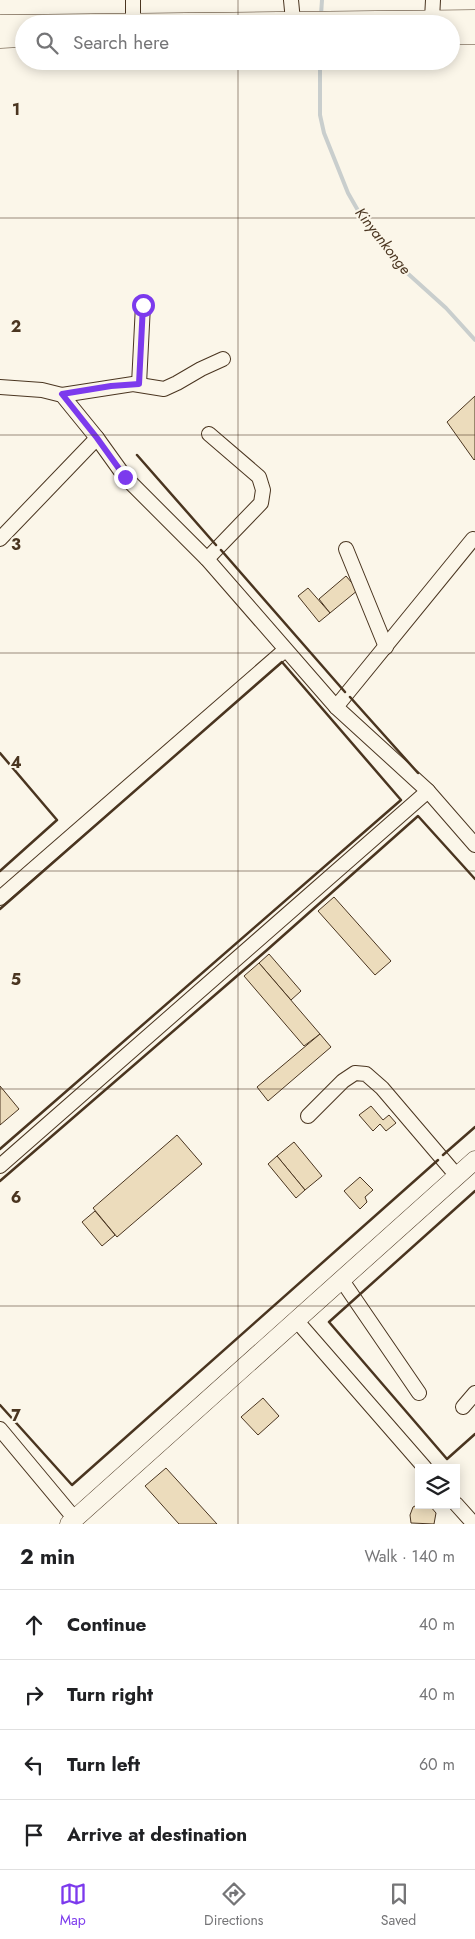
<!DOCTYPE html>
<html lang="en">
<head>
<meta charset="utf-8">
<style>
  :root { --surface:#fff; --page:#f2f2f2; --text:#202124; --muted:#757577; --line:#e0e0e0; --accent:#7c3aed }
  body { margin:0; font-family:Jost,sans-serif; background:var(--page); color:var(--text) }
  .controls { position:absolute; right:15px; bottom:15px; display:grid; overflow:hidden; border-radius:0px; box-shadow:0 2px 12px #0003 }
  .controls button { width:45px; height:45px; display:grid; place-items:center; padding:0; border:0; border-bottom:1px solid var(--line); background:var(--surface); color:var(--text); font:25px sans-serif }
  .stop { position:absolute; width:15px; height:15px; margin:-11px; border:4px solid #7c3aed; border-radius:50%; background:#fff }
  .stop.end { background:#7c3aed; border-color:#fff; box-shadow:0 1px 5px #0008 }
  .list { margin:0; padding:0; list-style:none }
  h2 { display:flex; justify-content:space-between; align-items:center; height:65px; margin:0; padding:0 20px; font-size:21px }
  h2 small { font-size:16px; font-weight:400; color:var(--muted) }
  .list li { display:grid; grid-template-columns:32px 1fr auto; gap:15px; align-items:center; box-sizing:border-box; height:70px; padding:0 20px; border-top:1px solid var(--line) }
  .list b { display:block; font-size:19px; white-space:nowrap }
  .list em { font-size:16px; font-style:normal; color:var(--muted) }
  .icon { flex:none; width:28px; height:28px; fill:none; stroke:currentColor; stroke-width:2; stroke-linecap:round; stroke-linejoin:round }
  .map { position:relative; flex:none; width:475px; height:1524px; overflow:hidden }
  .search { position:absolute; background:var(--surface); box-shadow:0 2px 12px #0003; left:15px; right:15px; top:15px; height:55px; display:flex; align-items:center; gap:12px; box-sizing:border-box; padding:0 18px; border-radius:28px; color:var(--muted); font-size:19px }
  .sheet { height:345px; background:var(--surface) }
  nav { display:flex; justify-content:space-around; align-items:center; box-sizing:border-box; height:70px; border-top:1px solid var(--line); background:var(--surface); font-size:14px; color:var(--muted) }
  nav a { display:grid; justify-items:center; gap:2px }
  nav .on { color:var(--accent) }
  .map>svg:first-child { display:block }
</style>
</head>
<body>
<div class="map">
<svg width="475" height="1524" viewBox="0 0 475 1524">
  <rect width="100%" height="100%" fill="#fbf6e9"/>
  <g fill="none" stroke-linecap="round" stroke-linejoin="round">
    <g stroke="#c9cecd" stroke-width="4">
      <path d="M321 15 322 0"/>
      <path d="M320 61V115L324 133 348 193 364 221 395 262 446 308 475 340"/>
    </g>
  </g>
  <g fill="#ecdcbc" stroke="#4a3520">
    <path d="M475 396V459L474 460 447 422Z"/>
    <path d="M346 576 358 590 330 613 319 599Z"/>
    <path d="M308 588 330 613 319 622 298 596Z"/>
    <path d="M334 897 391 961 375 975 318 911Z"/>
    <path d="M269 954 301 991 291 1000 259 963Z"/>
    <path d="M259 963 320 1034 304 1046 244 976Z"/>
    <path d="M320 1034 331 1047 268 1101 257 1087Z"/>
    <path d="M0 1086 19 1109 0 1125Z"/>
    <path d="M371 1106 383 1120 389 1115 396 1123 386 1131 380 1124 373 1131 359 1115Z"/>
    <path d="M177 1135 202 1164 117 1237 93 1208Z"/>
    <path d="M294 1142 322 1176 305 1190 277 1156Z"/>
    <path d="M277 1156 305 1190 296 1198 268 1164Z"/>
    <path d="M360 1177 373 1190 365 1197 367 1202 360 1209 344 1191Z"/>
    <path d="M95 1211 115 1235 102 1246 82 1222Z"/>
    <path d="M263 1398 279 1416 258 1435 241 1417Z"/>
    <path d="M166 1468 217 1524H179L145 1486Z"/>
    <path d="M419 1504 430 1506 436 1513 434 1524 411 1523 410 1515 413 1507Z"/>
  </g>
  <g fill="none" stroke-linecap="round" stroke-linejoin="round">
    <defs>
      <g id="minor">
        <path d="M133 0V22"/>
        <path d="M291 0 293 21"/>
        <path d="M432 19 433 0"/>
        <path d="M139 384 143 305"/>
        <path d="M0 387 42 390 62 395 97 438 125 477 207 559 336 707 428 791 475 845"/>
        <path d="M62 395 133 384 164 389 177 383 201 369 223 359"/>
        <path d="M0 539 97 438"/>
        <path d="M346 549 386 647"/>
        <path d="M207 559 261 503 263 490 259 477 209 434"/>
        <path d="M336 707 473 539"/>
        <path d="M0 898 285 650"/>
        <path d="M308 1116 343 1081 355 1073 366 1074 382 1088 457 1176"/>
        <path d="M0 1166 428 791"/>
        <path d="M341 1279 419 1393"/>
        <path d="M296 1320 425 1468"/>
        <path d="M463 1407 475 1393"/>
        <path d="M0 1429 75 1519"/>
        <path d="M456 1504 474 1524"/>
      </g>
      <g id="major">
        <path d="M0 24 475 19"/>
        <path d="M451 35H475"/>
        <path d="M0 39 24 38"/>
        <path d="M69 1524 475 1160"/>
      </g>
    </defs>
    <use href="#minor" stroke="#4a3520" stroke-width="16"/>
    <use href="#major" stroke="#4a3520" stroke-width="19"/>
    <use href="#minor" stroke="#fbf6e9" stroke-width="14"/>
    <use href="#major" stroke="#fbf6e9" stroke-width="18"/>
    <g stroke="#4a3520" stroke-width="2.5">
      <path d="M137 455 216 545"/>
      <path d="M221 550 345 692"/>
      <path d="M350 697 418 773"/>
      <path d="M0 753 57 820 0 871"/>
      <path d="M0 909 282 662 401 800 0 1149"/>
      <path d="M443 1155 475 1127"/>
      <path d="M0 1181 267 950 418 816 475 879"/>
      <path d="M475 1191 329 1322 447 1459 475 1434"/>
      <path d="M0 1405 72 1485 438 1160"/>
    </g>
  </g>
  <g fill="none" stroke-linecap="round" stroke-linejoin="round">
    <path stroke="#7c3aed" stroke-width="6" d="M125 477 97 438 62 394 111 386 139 384 143 305"/>
  </g>
  <path fill="none" stroke="#4a3520" stroke-width="1" stroke-opacity="0.55" d="M238 0V24M238 61V1524M0 218H475M0 435H475M0 653H475M0 871H475M0 1089H475M0 1306H475"/>
  <g text-anchor="middle" dominant-baseline="central" stroke-width="4" stroke-linejoin="round" paint-order="stroke">
    <g font-size="15" font-style="italic" fill="#4a3520" stroke="#fbf6e9">
      <text transform="translate(383 241) rotate(52)">Kinyankonge</text>
    </g>
  </g>
  <g font-size="16" text-anchor="middle" font-weight="bold" fill="#4a3520" stroke="#fbf6e9" stroke-width="4" stroke-linejoin="round" paint-order="stroke">
    <text x="16" y="115">1</text>
    <text x="16" y="332">2</text>
    <text x="16" y="550">3</text>
    <text x="16" y="768">4</text>
    <text x="16" y="985">5</text>
    <text x="16" y="1203">6</text>
    <text x="16" y="1421">7</text>
  </g>
</svg>
<div class="controls">
<button><svg class="icon" aria-label="layers" viewBox="0 0 24 24"><path d="M12 4l9 5-9 5-9-5zM3 14l9 5 9-5"/></svg></button>
</div>
<div class="stop" style="left:143px;top:305px"></div>
<div class="stop end" style="left:125px;top:477px"></div>
<div class="search"><svg class="icon" aria-label="search" viewBox="0 0 24 24"><circle cx="10" cy="10" r="6"/><path d="M15 15l6 6"/></svg>Search here</div>
</div>
<section class="sheet">
<h2>2 min<small>Walk · 140 m</small></h2>
<ul class="list">
<li><svg class="icon" aria-label="ahead" viewBox="0 0 24 24"><path d="M12 20V5M6 11l6-6 6 6"/></svg><div><b>Continue</b></div><em>40 m</em></li>
<li><svg class="icon" aria-label="right" viewBox="0 0 24 24"><path d="M7 20v-9h11M14 6l5 5-5 5"/></svg><div><b>Turn right</b></div><em>40 m</em></li>
<li><svg class="icon" aria-label="left" viewBox="0 0 24 24"><path d="M17 20v-9H6M10 6l-5 5 5 5"/></svg><div><b>Turn left</b></div><em>60 m</em></li>
<li><svg class="icon" aria-label="arrive" viewBox="0 0 24 24"><path d="M6 21V4h12l-3 4 3 4H6"/></svg><div><b>Arrive at destination</b></div></li>
</ul>
</section>
<nav>
<a class="on"><svg class="icon" aria-label="map" viewBox="0 0 24 24"><path d="M3 6l6-2 6 2 6-2v14l-6 2-6-2-6 2zM9 4v14M15 6v14"/></svg>Map</a>
<a><svg class="icon" aria-label="directions" viewBox="0 0 24 24"><path d="M12 3l9 9-9 9-9-9zM9 14v-3h6M13 9l2 2-2 2"/></svg>Directions</a>
<a><svg class="icon" aria-label="saved" viewBox="0 0 24 24"><path d="M7 4h10v16l-5-4-5 4z"/></svg>Saved</a>
</nav>
</body>
</html>
